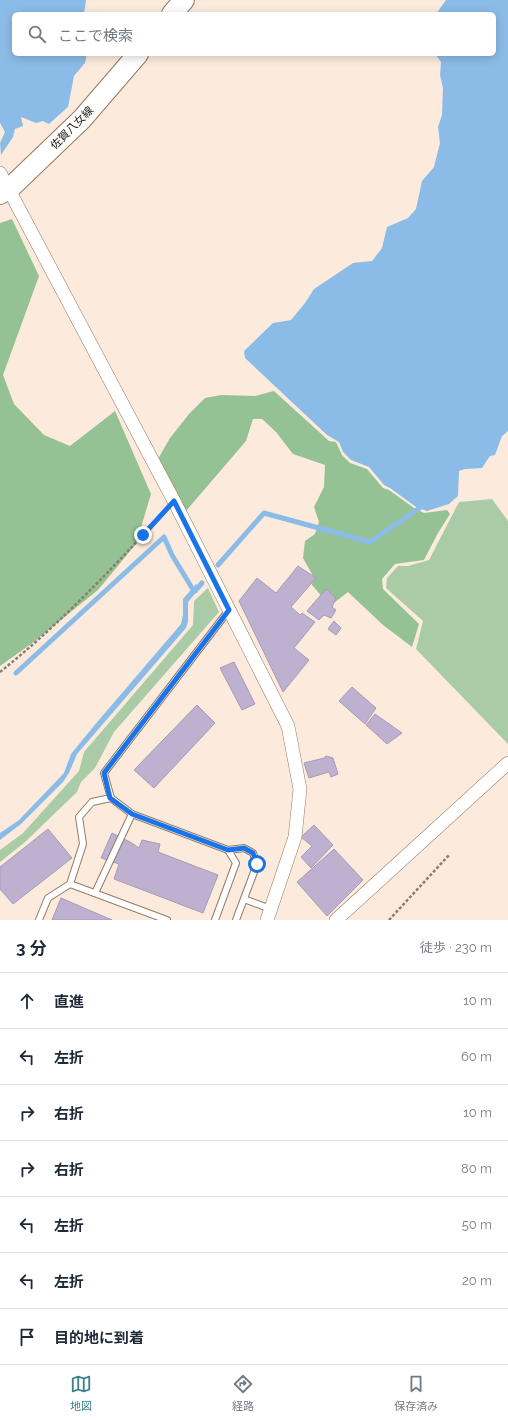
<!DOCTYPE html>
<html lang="ja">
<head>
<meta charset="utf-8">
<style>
  :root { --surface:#fff; --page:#f6f6f7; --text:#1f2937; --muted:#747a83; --line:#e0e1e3; --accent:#3a8289 }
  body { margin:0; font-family:Raleway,"Noto Sans JP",sans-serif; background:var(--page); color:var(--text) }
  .stop { position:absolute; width:12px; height:12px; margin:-9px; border:3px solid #1a73e8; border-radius:50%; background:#fff }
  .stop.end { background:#1a73e8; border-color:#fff; box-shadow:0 1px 4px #0008 }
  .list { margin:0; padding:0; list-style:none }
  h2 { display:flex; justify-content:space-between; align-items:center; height:52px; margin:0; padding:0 16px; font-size:17px }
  h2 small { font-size:13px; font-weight:400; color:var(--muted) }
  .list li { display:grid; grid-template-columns:26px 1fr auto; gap:12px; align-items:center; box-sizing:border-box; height:56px; padding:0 16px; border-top:1px solid var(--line) }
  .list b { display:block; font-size:15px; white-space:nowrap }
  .list em { font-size:13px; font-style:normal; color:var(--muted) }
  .icon { flex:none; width:22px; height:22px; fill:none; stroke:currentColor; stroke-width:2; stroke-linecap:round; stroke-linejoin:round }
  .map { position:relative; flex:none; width:508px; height:920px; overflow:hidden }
  .search { position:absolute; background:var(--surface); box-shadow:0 2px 10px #0003; left:12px; right:12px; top:12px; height:44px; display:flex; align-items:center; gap:10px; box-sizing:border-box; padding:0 14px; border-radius:6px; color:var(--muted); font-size:15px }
  .sheet { height:444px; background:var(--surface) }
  nav { display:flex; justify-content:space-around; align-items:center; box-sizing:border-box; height:56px; border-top:1px solid var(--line); background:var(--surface); font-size:11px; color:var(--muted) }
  nav a { display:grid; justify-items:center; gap:2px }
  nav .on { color:var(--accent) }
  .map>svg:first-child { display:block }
</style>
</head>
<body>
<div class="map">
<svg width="508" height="920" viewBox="0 0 508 920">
  <rect width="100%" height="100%" fill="#fcebdc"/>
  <g fill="#a9cca7">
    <path d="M492 499 508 521V744L416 649 423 621 386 588 387 578 398 566H408L429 560 459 502Z"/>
    <path d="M208 588 219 612 114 732 95 768 81 782 77 792 24 843 0 862V850L23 833 79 771 84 752 193 625 194 601Z"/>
  </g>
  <g fill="#95c294">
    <path d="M12 219 39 276 3 375 14 404 44 435 70 446 115 411 151 494 136 544 98 590 31 644 0 666V223Z"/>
    <path d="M274 391 329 441 336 442 342 455 350 463 367 469 383 488 389 490 414 508 424 513 447 510 450 514 438 533 424 560 395 564 382 579 383 589 419 624 412 647 383 625 348 592 330 606 312 585 313 576 303 558 305 541 315 534 319 522 314 507 324 487 325 465 293 454 276 432 262 419H253L246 441 186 511 158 459 170 438 189 414 205 398 221 395 255 396Z"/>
  </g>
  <g fill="#8bbce7">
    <path d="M0 0H86L84 14H14V54H87L85 63 74 76 68 107 49 124 43 121 36 123 21 117 23 126 15 129 13 137 1 155 0 143 5 132 0 123Z"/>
    <path d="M446 0H508V431L502 436 495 455 490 456 482 468 465 469 459 471 458 496 449 504 427 511 416 507 390 488 384 485 369 467 351 460 343 452 339 442 327 435 245 358 244 351 273 323 291 320 305 303 314 289 353 263 372 261 382 248 387 227 408 218 416 209 422 181 434 167 440 143 438 127 442 115 443 88 440 75 441 62 436 55 433 54H494V14H436Z"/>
    <path d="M196 584 200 588 188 602V622L186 628 77 754 69 773 63 782 21 824 0 840V833L19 820 64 773 71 754 93 727 181 624 183 615V599Z"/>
  </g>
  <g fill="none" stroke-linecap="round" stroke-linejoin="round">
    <g stroke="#8bbce7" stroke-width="5">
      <path d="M218 565 264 513 370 542 421 507"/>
      <path d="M195 591 202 583"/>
      <path d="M16 673 164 537 172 555 192 588"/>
    </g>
  </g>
  <g fill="#beb1d0" stroke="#a89ab9">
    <path d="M298 566 316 578 291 607 300 615 302 613 315 622 294 648 309 660 283 692 239 601 257 578 276 593Z"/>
    <path d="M326 589 336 598 332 607 336 610 331 618 324 615 319 620 307 611Z"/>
    <path d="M334 621 341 628 336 635 328 629Z"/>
    <path d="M234 662 255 704 242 710 220 668Z"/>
    <path d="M352 687 376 708 365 724 339 701Z"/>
    <path d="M197 705 215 723 154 788 134 770Z"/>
    <path d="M375 714 402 733 387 744 366 725Z"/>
    <path d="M326 756 333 758 338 774 331 777 329 772 309 778 304 763 324 758Z"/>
    <path d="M314 825 333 845 311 868 301 857 312 846 301 837Z"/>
    <path d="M48 829 72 858 13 904 0 889V867Z"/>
    <path d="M112 833 130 842 139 848 142 840 160 844 158 852 218 875 203 913 114 879 119 864 101 858Z"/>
    <path d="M334 849 363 880 327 916 297 882Z"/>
    <path d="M61 898 112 920H52Z"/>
  </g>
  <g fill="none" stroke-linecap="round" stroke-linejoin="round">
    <defs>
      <g id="service">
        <path d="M228 850 244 848 253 853 257 864 236 920"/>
        <path d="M70 884 167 920"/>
        <path d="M95 893 132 814"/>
        <path d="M244 899 271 909"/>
        <path d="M39 920 48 898 70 884 83 844 79 817 92 802 111 798"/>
        <path d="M215 920 236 863 228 850 132 814 111 798 104 773 229 610"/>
      </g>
      <g id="minor">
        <path d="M0 173 174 501 288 726 300 789 295 837 267 920"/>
        <path d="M336 920 508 763"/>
      </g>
      <g id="primary">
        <path d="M172 14 184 0"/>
        <path d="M0 194 9 189 82 119 138 54"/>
      </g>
    </defs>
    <use href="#service" stroke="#937a62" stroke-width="8"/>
    <use href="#minor" stroke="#937a62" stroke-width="14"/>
    <use href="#primary" stroke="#937a62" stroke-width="22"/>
    <g stroke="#897c70" stroke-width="2.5" stroke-dasharray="3 2" stroke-linecap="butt">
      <path d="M0 672C60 624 113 568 164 512"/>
      <path d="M389 920 450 854"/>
    </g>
    <use href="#service" stroke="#fff" stroke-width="6"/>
    <use href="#minor" stroke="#fff" stroke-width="13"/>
    <use href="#primary" stroke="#fff" stroke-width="20"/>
  </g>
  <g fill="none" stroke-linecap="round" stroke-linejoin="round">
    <path stroke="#1a73e8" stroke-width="5" d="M143 535 174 501 229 610 104 773 110 798 132 814 228 850 244 848 253 853 257 864"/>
  </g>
  <g text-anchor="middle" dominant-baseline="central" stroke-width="3" stroke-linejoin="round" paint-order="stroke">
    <g font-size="11" fill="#241a11" stroke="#fcfcfc">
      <text transform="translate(72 128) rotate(-45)">佐賀八女線</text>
    </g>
  </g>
</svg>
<div class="stop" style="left:257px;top:864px"></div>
<div class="stop end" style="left:143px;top:535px"></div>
<div class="search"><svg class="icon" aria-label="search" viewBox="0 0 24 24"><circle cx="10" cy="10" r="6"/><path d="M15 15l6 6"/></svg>ここで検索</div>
</div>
<section class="sheet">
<h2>3 分<small>徒歩 · 230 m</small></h2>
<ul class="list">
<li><svg class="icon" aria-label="ahead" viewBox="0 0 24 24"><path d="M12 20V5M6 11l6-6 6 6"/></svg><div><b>直進</b></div><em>10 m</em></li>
<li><svg class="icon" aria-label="left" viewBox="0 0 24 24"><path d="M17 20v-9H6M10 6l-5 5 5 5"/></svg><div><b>左折</b></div><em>60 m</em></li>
<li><svg class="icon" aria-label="right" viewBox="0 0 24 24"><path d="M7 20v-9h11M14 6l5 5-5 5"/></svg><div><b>右折</b></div><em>10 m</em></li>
<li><svg class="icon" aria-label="right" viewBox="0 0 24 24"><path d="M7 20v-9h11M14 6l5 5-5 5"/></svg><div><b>右折</b></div><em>80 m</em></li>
<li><svg class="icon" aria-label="left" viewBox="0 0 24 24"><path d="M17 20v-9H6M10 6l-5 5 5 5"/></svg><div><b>左折</b></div><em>50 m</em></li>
<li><svg class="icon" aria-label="left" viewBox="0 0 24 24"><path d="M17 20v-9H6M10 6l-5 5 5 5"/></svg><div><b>左折</b></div><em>20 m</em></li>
<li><svg class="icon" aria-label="arrive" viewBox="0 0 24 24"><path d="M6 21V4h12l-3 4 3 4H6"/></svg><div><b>目的地に到着</b></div></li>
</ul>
</section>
<nav>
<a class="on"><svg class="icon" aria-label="map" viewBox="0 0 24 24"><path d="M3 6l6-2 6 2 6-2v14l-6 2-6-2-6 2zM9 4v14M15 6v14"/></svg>地図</a>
<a><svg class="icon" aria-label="directions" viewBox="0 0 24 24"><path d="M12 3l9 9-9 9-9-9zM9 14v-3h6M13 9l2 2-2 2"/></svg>経路</a>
<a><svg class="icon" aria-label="saved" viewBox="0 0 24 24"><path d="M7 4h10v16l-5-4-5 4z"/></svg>保存済み</a>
</nav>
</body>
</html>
